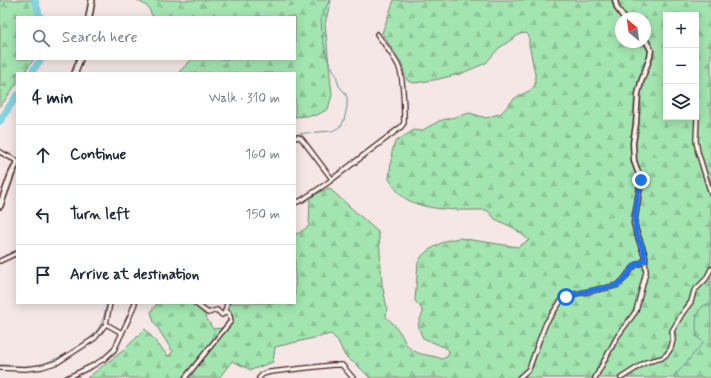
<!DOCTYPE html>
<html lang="en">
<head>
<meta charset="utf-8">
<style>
  :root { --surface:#fff; --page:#f6f6f7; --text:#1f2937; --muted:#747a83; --line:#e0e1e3 }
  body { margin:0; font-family:Mynerve,sans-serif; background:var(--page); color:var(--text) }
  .controls { position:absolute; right:12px; top:12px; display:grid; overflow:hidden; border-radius:0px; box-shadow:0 2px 10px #0003 }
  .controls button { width:36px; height:36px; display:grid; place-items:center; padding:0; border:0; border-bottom:1px solid var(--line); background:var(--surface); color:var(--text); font:20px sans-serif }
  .compass { position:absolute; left:615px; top:12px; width:36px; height:36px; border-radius:50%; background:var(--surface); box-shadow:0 2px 10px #0003; rotate:331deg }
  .stop { position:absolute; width:12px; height:12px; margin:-9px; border:3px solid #1a73e8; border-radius:50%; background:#fff }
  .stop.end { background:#1a73e8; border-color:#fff; box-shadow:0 1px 4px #0008 }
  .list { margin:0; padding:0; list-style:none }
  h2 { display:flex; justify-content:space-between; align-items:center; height:52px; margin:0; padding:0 16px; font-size:17px }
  h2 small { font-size:13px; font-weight:400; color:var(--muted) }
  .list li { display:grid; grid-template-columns:26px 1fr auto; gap:12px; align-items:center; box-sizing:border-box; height:60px; padding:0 16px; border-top:1px solid var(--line) }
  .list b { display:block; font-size:15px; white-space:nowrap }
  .list em { font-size:13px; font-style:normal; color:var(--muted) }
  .icon { flex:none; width:22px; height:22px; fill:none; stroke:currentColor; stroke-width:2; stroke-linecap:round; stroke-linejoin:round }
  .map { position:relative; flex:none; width:711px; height:378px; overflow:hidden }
  .search { position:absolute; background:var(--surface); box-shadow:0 2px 10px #0003; left:16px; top:16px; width:280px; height:44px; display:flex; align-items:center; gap:10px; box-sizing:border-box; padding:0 14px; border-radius:0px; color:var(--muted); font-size:15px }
  .panel { position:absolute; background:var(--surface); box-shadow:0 2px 10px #0003; left:16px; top:72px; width:280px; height:232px; border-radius:0px }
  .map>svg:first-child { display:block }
</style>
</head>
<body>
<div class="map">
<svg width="711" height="378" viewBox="0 0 711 378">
  <defs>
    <pattern id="forest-firs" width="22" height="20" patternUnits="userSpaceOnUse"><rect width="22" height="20" fill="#a2e5b0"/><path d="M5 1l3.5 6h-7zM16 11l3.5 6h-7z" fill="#8dc498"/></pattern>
  </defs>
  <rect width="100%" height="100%" fill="#f4e7e5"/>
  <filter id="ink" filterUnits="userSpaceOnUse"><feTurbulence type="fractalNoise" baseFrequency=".025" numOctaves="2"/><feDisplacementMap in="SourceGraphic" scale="8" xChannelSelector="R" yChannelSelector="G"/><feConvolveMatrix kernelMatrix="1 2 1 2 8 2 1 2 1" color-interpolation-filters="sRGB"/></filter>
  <g filter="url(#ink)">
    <g fill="url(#forest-firs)" stroke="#76826e" fill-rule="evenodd">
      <path d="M0 0H34L36 3 40 17H17V59H34L24 73H17V83L0 107Z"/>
      <path d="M137 0H331L325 24 332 95 328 109 317 115 295 117V73H178L192 59H295V17H153L148 7Z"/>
      <path d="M394 0H711V378H370L358 366 345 356 338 341 331 334 275 347 273 362 251 370 232 361 219 378H87L124 350 145 329 168 356 173 352 154 322 151 312 157 303H191L202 311 213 329 222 328 228 321 225 303H295V234L299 233 309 226 310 197 329 188 378 232 379 237 382 284 387 308 386 317C392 322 396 327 401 334 405 341 406 347 414 351 423 356 433 355 442 359L448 356 449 351 446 348 423 338C417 326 417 324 423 313L420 306 415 301 418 263 422 256 427 251 445 241 459 238 518 247 529 240 514 228 495 219 487 210C463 210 421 212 402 196 397 192 393 185 389 179L392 152 395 142 414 130 421 131 439 121 470 113 486 118 501 113 515 98 531 90 535 85V74L529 44V36L526 33 520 34 499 48 486 63 460 74 434 80 414 83 408 81 405 76 402 64 382 33ZM666 15H696V117H666ZM621 18H645V42H621Z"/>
    </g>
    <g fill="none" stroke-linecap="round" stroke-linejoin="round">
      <g stroke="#6d8b98" stroke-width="1">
        <path d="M295 135 305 133 332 131 338 128 342 125 344 120 347 107V97L345 93 339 86 336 75 327 58 322 36 321 16 330 0"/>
        <path d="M0 365C10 365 21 367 31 366 49 365 86 346 96 332 103 323 105 313 107 303"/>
        <path d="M672 378 679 371 703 343 702 341 697 337C696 328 694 313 702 307 704 305 708 304 711 303"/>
      </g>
      <g stroke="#84d3e0" stroke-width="7">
        <path d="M35 0 40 17"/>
        <path d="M31 73 41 59"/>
        <path d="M0 121 17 95"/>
      </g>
      <defs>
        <g id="minor">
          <path d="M697 118 696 141 698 152 711 194"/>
          <path d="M295 138 297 137 301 138 332 179"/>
          <path d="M0 152 17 161"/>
          <path d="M295 203 302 200 326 184 401 127 404 123C404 109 404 77 398 65 392 54 384 44 377 34"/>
          <path d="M0 261 17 253"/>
          <path d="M195 303 208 313 217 310 222 315C226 313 226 307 227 303"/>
          <path d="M106 324 110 303"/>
          <path d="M0 368 25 369 42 367 58 362 95 338 106 324 122 333"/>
          <path d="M67 378 92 366 104 359 114 350 130 316 135 303"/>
          <path d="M185 378 231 321 229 313 226 312"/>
          <path d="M259 378 263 374 270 372 333 365H342L353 378"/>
          <path d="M519 378 529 369 539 341 546 323 561 301 566 297 575 294 606 288 618 285 624 279 630 271 636 265 645 261 646 272 636 311 617 337 595 378"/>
          <path d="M621 378 646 362 662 358 667 354 671 348 673 340 672 331 682 314 691 302 694 291 706 279 711 269"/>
        </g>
        <g id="tertiary">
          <path d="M615 0 617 8 624 18"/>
          <path d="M645 39 651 50 650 57 641 82 638 94 636 124 633 143 634 161 641 180 634 223 636 231 645 256V261"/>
        </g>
        <g id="secondary">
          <path d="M89 17 92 0"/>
          <path d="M75 73 80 59"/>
          <path d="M0 206 11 175 17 163"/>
        </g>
      </defs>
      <use href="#minor" stroke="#4a1f2b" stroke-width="6"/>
      <use href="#tertiary" stroke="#4a1f2b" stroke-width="7"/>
      <use href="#secondary" stroke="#4a1f2b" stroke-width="8"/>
      <use href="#minor" stroke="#f7f3e8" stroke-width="3.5"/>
      <use href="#tertiary" stroke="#f7f3e8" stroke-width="4"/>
      <use href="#secondary" stroke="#f7f3e8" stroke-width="5"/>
    </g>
  </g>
  <g fill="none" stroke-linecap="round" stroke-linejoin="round" filter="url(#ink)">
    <path stroke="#1a73e8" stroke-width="5" d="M566 297C577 293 588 291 599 289 605 288 612 287 617 285 629 279 628 265 645 261 646 250 638 241 636 231 632 218 639 194 641 180"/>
  </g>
</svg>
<div class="controls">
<button>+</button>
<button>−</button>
<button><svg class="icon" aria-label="layers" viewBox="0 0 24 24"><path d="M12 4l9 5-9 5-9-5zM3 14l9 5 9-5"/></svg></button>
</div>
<svg class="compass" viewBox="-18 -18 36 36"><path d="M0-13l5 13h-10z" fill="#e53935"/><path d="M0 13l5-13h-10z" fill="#747a83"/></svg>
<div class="stop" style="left:566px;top:297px"></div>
<div class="stop end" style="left:641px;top:180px"></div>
<div class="search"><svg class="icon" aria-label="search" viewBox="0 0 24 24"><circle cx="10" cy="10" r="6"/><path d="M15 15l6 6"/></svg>Search here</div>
<section class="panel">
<h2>4 min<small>Walk · 310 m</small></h2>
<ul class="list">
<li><svg class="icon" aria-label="ahead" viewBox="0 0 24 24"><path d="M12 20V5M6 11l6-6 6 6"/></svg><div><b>Continue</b></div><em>160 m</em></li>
<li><svg class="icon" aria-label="left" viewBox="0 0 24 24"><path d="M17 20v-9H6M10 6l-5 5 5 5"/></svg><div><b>Turn left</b></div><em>150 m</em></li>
<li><svg class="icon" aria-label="arrive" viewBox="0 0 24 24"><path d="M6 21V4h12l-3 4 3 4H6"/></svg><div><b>Arrive at destination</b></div></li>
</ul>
</section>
</div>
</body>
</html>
